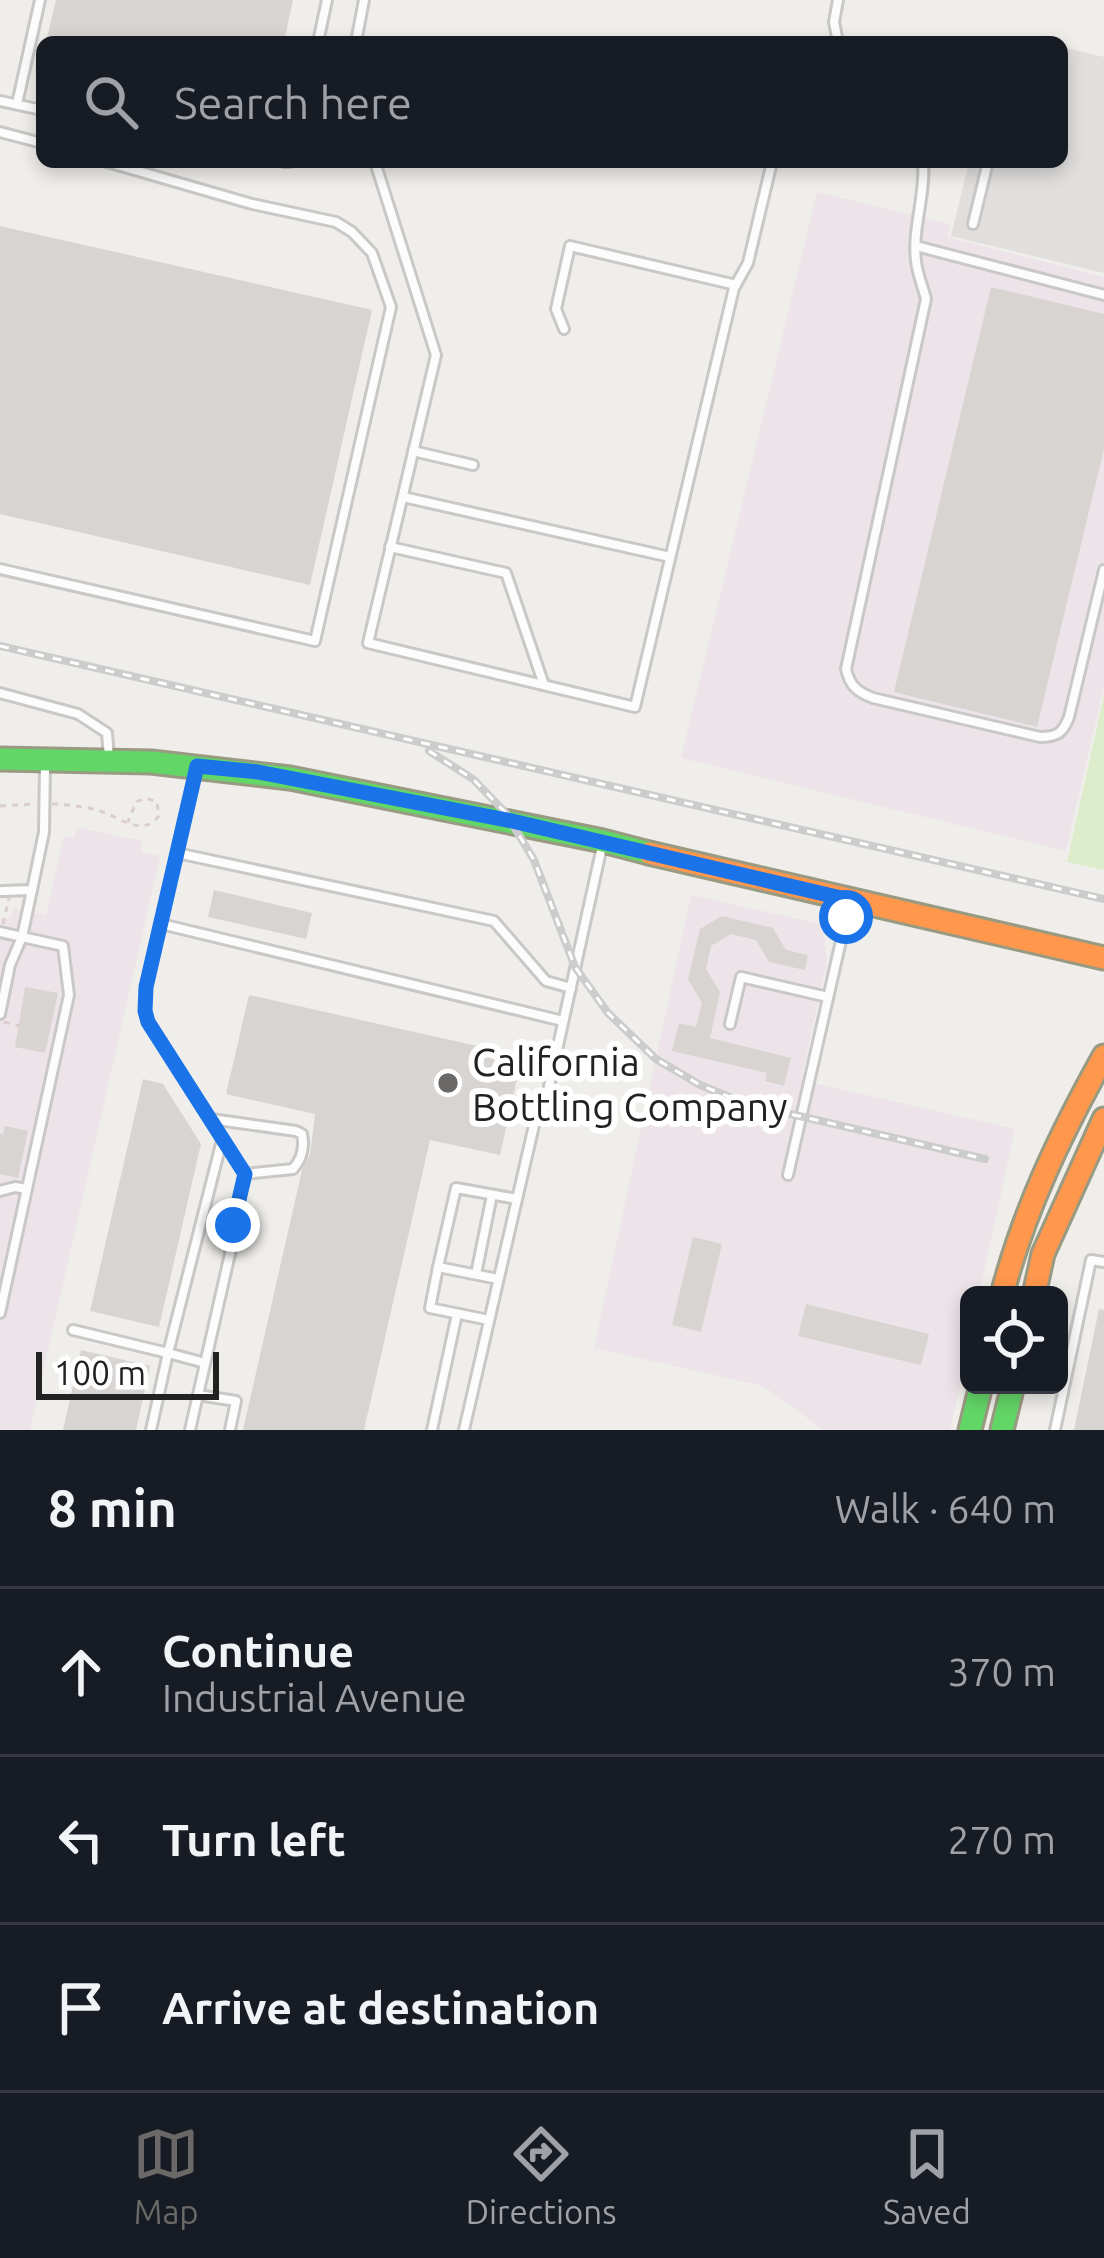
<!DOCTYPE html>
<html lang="en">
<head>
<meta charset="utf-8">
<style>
  :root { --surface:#171b24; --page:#20242c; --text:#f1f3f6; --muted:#9ea1a6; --line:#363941; --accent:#6a6968 }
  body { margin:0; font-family:Ubuntu,sans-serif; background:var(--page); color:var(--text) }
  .controls { position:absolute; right:36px; bottom:36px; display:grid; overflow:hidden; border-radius:18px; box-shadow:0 6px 18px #0003 }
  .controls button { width:108px; height:108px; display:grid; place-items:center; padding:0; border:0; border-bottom:3px solid var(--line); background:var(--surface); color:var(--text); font:60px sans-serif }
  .scale { position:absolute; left:36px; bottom:30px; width:183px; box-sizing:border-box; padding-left:12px; border:6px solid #222; border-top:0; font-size:33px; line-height:42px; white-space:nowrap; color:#222; -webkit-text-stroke:9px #fff; paint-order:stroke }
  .stop { position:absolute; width:36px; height:36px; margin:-27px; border:9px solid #1a73e8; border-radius:50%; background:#fff }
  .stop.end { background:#1a73e8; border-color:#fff; box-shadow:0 3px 12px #0008 }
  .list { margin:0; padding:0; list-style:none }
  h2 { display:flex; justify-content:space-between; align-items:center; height:156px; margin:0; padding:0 48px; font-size:51px }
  h2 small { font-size:39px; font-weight:400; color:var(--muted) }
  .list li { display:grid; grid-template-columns:78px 1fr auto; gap:36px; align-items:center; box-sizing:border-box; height:168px; padding:0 48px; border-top:3px solid var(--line) }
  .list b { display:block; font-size:45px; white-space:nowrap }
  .list p { margin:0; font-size:39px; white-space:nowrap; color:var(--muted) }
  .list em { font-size:39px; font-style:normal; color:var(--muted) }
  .icon { flex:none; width:66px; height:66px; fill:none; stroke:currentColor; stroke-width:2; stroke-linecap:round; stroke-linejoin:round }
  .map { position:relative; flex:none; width:1104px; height:1430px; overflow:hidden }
  .search { position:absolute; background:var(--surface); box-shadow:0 6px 18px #0003; left:36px; right:36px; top:36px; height:132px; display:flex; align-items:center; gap:30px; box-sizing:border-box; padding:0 42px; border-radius:18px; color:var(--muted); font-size:45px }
  .sheet { height:660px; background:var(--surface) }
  nav { display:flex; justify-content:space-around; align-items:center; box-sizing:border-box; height:168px; border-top:3px solid var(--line); background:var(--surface); font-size:33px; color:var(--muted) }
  nav a { display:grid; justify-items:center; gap:6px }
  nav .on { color:var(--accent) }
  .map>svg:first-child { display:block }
</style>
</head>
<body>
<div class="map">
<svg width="1104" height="1430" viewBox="0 0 1104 1430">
  <rect width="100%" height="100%" fill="#f0eeeb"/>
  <g fill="#ede4e9">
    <path d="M817 192 950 224 947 237 1104 277V686L1066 851 681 758Z"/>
    <path d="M76 827 142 841 141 852 160 856 30 1430H0V918H11L13 908 46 915 64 836 74 838Z"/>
    <path d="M691 895 825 925 824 937 827 961 801 1080 1015 1129 979 1295H969V1343L950 1430H824L763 1386 594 1348Z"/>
  </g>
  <path fill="#ddeccb" d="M1104 695V870L1067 862Z"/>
  <path fill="#e0dfde" d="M1062 47 1104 57V273L951 236 969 162H1062Z"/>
  <g fill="#d7d4d2">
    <path d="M56 0H293L284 42H46Z"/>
    <path d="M0 226 372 310 310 585 0 514Z"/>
    <path d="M991 287 1104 314V449L1037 727 894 692Z"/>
    <path d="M214 890 312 913 306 939 208 917Z"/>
    <path d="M722 916 773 928 786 950 808 955 805 970 769 962 756 940 731 934 711 946 706 969 720 992 710 1038 791 1058 784 1086 765 1081 767 1073 672 1051 679 1023 696 1027 702 1003 688 979 700 929Z"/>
    <path d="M25 987 58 993 45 1053 15 1047Z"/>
    <path d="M249 995 522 1056 500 1155 430 1140 364 1430H243L302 1170 310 1155 315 1114 226 1094Z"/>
    <path d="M143 1079 163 1084 201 1144 159 1327 90 1311Z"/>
    <path d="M5 1126 28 1131 18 1178 0 1174V1134H3Z"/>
    <path d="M693 1237 722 1244 701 1332 672 1325Z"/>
    <path d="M806 1304 929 1334 921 1365 798 1336Z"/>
    <path d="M1099 1309 1104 1310V1430H1074Z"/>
    <path d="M81 1350 150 1366 136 1430H63Z"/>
  </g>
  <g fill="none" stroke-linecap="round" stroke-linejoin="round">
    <defs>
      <g id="lane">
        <path d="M838 0 834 22 838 42"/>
        <path d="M318 42 327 0"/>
        <path d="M356 42 364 0"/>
        <path d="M0 101 42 110"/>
        <path d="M17 104 40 0"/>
        <path d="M0 132 42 143"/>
        <path d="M284 162H290"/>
        <path d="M375 162 436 355 368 643 635 707 734 288 748 263 772 162"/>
        <path d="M923 162C926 195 912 227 916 261 917 273 923 287 926 299L846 669C850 686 857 692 873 698L1040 737C1057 737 1063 733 1069 717L1104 570"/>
        <path d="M973 224 988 162"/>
        <path d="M916 246 1104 295"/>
        <path d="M564 329 556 309 570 246 736 285"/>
        <path d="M413 451 473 465"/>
        <path d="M403 497 670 557"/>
        <path d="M390 547 506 573 544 685"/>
        <path d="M0 569 315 641 391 307 372 253 352 232 336 222 252 204 107 162"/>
        <path d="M0 693 78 714 107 733 109 758"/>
        <path d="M177 853 494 921 546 981 571 988"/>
        <path d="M2 891 32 890 44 832 45 766"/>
        <path d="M161 924 563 1021"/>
        <path d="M0 932 22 937 10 965 0 1014"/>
        <path d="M730 1024 741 977 828 997"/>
        <path d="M211 1119 296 1131 302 1134C305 1148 302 1159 293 1169L245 1174"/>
        <path d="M788 1175 850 901"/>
        <path d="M0 1191 15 1187 27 1189"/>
        <path d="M438 1267 430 1308 489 1320"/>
        <path d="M476 1274 492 1195"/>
        <path d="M498 1279 438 1267 456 1188 517 1199"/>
        <path d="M0 1313 69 995 63 946 22 937 32 890"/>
        <path d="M73 1330 168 1353 222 1140"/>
        <path d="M198 1395 236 1401 230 1430"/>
        <path d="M151 1430 168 1353 205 1363"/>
        <path d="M190 1430 232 1245 233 1225 245 1174 148 1022 145 1011 146 987 195 773"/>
        <path d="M432 1430 457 1314"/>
        <path d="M464 1430 535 1121 546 1100 603 842"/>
        <path d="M1055 1430 1091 1260 1104 1262"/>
      </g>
      <g id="fast">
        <path d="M0 759 151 762 290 778 603 841 649 853"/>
        <path d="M970 1430 981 1385"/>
        <path d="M1002 1430 1013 1385"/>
      </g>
      <g id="slow">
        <path d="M649 853 1104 958"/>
        <path d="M1002 1295C1024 1210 1061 1133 1104 1056"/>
        <path d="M1034 1295 1043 1254 1104 1119"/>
      </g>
    </defs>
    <use href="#lane" stroke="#c9c8c7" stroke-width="14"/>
    <use href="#fast" stroke="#999a82" stroke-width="27"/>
    <use href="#slow" stroke="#999a82" stroke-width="27"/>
    <g stroke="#dccecd" stroke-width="3" stroke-dasharray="6 6" stroke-linecap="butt">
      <path d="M52 804C69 805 86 806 103 812 115 816 128 826 142 826 151 825 153 822 159 816L157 802 146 798 136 802 128 822"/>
      <path d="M0 806 36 804"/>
      <path d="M3 924 9 898"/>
      <path d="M4 1022 20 1026"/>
    </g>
    <use href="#lane" stroke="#fdfcfc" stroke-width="8"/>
    <use href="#fast" stroke="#63d668" stroke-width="21"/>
    <use href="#slow" stroke="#ff974d" stroke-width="21"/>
    <defs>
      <g id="rail">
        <path d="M0 646 1104 899"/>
        <path d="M429 751 473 779 505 812 534 860 575 967 608 1013 656 1059 700 1085 747 1104 985 1159"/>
      </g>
    </defs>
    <use href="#rail" stroke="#ccc" stroke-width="8"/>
    <use href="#rail" stroke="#fff" stroke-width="3" stroke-dasharray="9" stroke-linecap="butt"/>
  </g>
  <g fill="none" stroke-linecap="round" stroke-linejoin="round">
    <path stroke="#1a73e8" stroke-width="15" d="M233 1225 245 1174 148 1022 145 1011 146 987 197 766 258 772 512 821 850 900 846 917"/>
  </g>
  <circle fill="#6a6968" stroke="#fff" stroke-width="4.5" cx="448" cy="1083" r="12"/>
  <g text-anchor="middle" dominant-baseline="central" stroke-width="12" stroke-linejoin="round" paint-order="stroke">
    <g font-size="39" fill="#222" stroke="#fff" text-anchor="start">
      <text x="472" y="1061">California<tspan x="472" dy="45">Bottling Company</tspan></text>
    </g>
  </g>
</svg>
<div class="controls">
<button><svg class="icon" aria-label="locate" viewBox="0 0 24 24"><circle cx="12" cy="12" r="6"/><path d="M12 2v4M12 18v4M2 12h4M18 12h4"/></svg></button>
</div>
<div class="scale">100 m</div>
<div class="stop" style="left:846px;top:917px"></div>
<div class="stop end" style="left:233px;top:1225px"></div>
<div class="search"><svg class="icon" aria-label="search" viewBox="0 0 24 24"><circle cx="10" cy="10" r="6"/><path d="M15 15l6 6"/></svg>Search here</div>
</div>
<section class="sheet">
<h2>8 min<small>Walk · 640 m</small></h2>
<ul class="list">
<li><svg class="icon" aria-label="ahead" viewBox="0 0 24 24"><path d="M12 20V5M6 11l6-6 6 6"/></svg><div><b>Continue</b><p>Industrial Avenue</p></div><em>370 m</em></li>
<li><svg class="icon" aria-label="left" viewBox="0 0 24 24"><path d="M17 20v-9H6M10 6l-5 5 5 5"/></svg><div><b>Turn left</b></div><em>270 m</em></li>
<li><svg class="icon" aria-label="arrive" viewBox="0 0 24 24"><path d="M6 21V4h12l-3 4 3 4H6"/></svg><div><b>Arrive at destination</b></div></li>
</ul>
</section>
<nav>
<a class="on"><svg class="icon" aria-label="map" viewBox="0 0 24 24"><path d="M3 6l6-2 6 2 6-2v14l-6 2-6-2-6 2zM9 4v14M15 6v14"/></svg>Map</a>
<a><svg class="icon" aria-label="directions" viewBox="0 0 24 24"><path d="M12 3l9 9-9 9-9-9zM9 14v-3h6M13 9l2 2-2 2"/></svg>Directions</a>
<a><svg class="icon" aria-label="saved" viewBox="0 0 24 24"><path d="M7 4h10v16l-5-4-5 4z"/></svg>Saved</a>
</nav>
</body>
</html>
